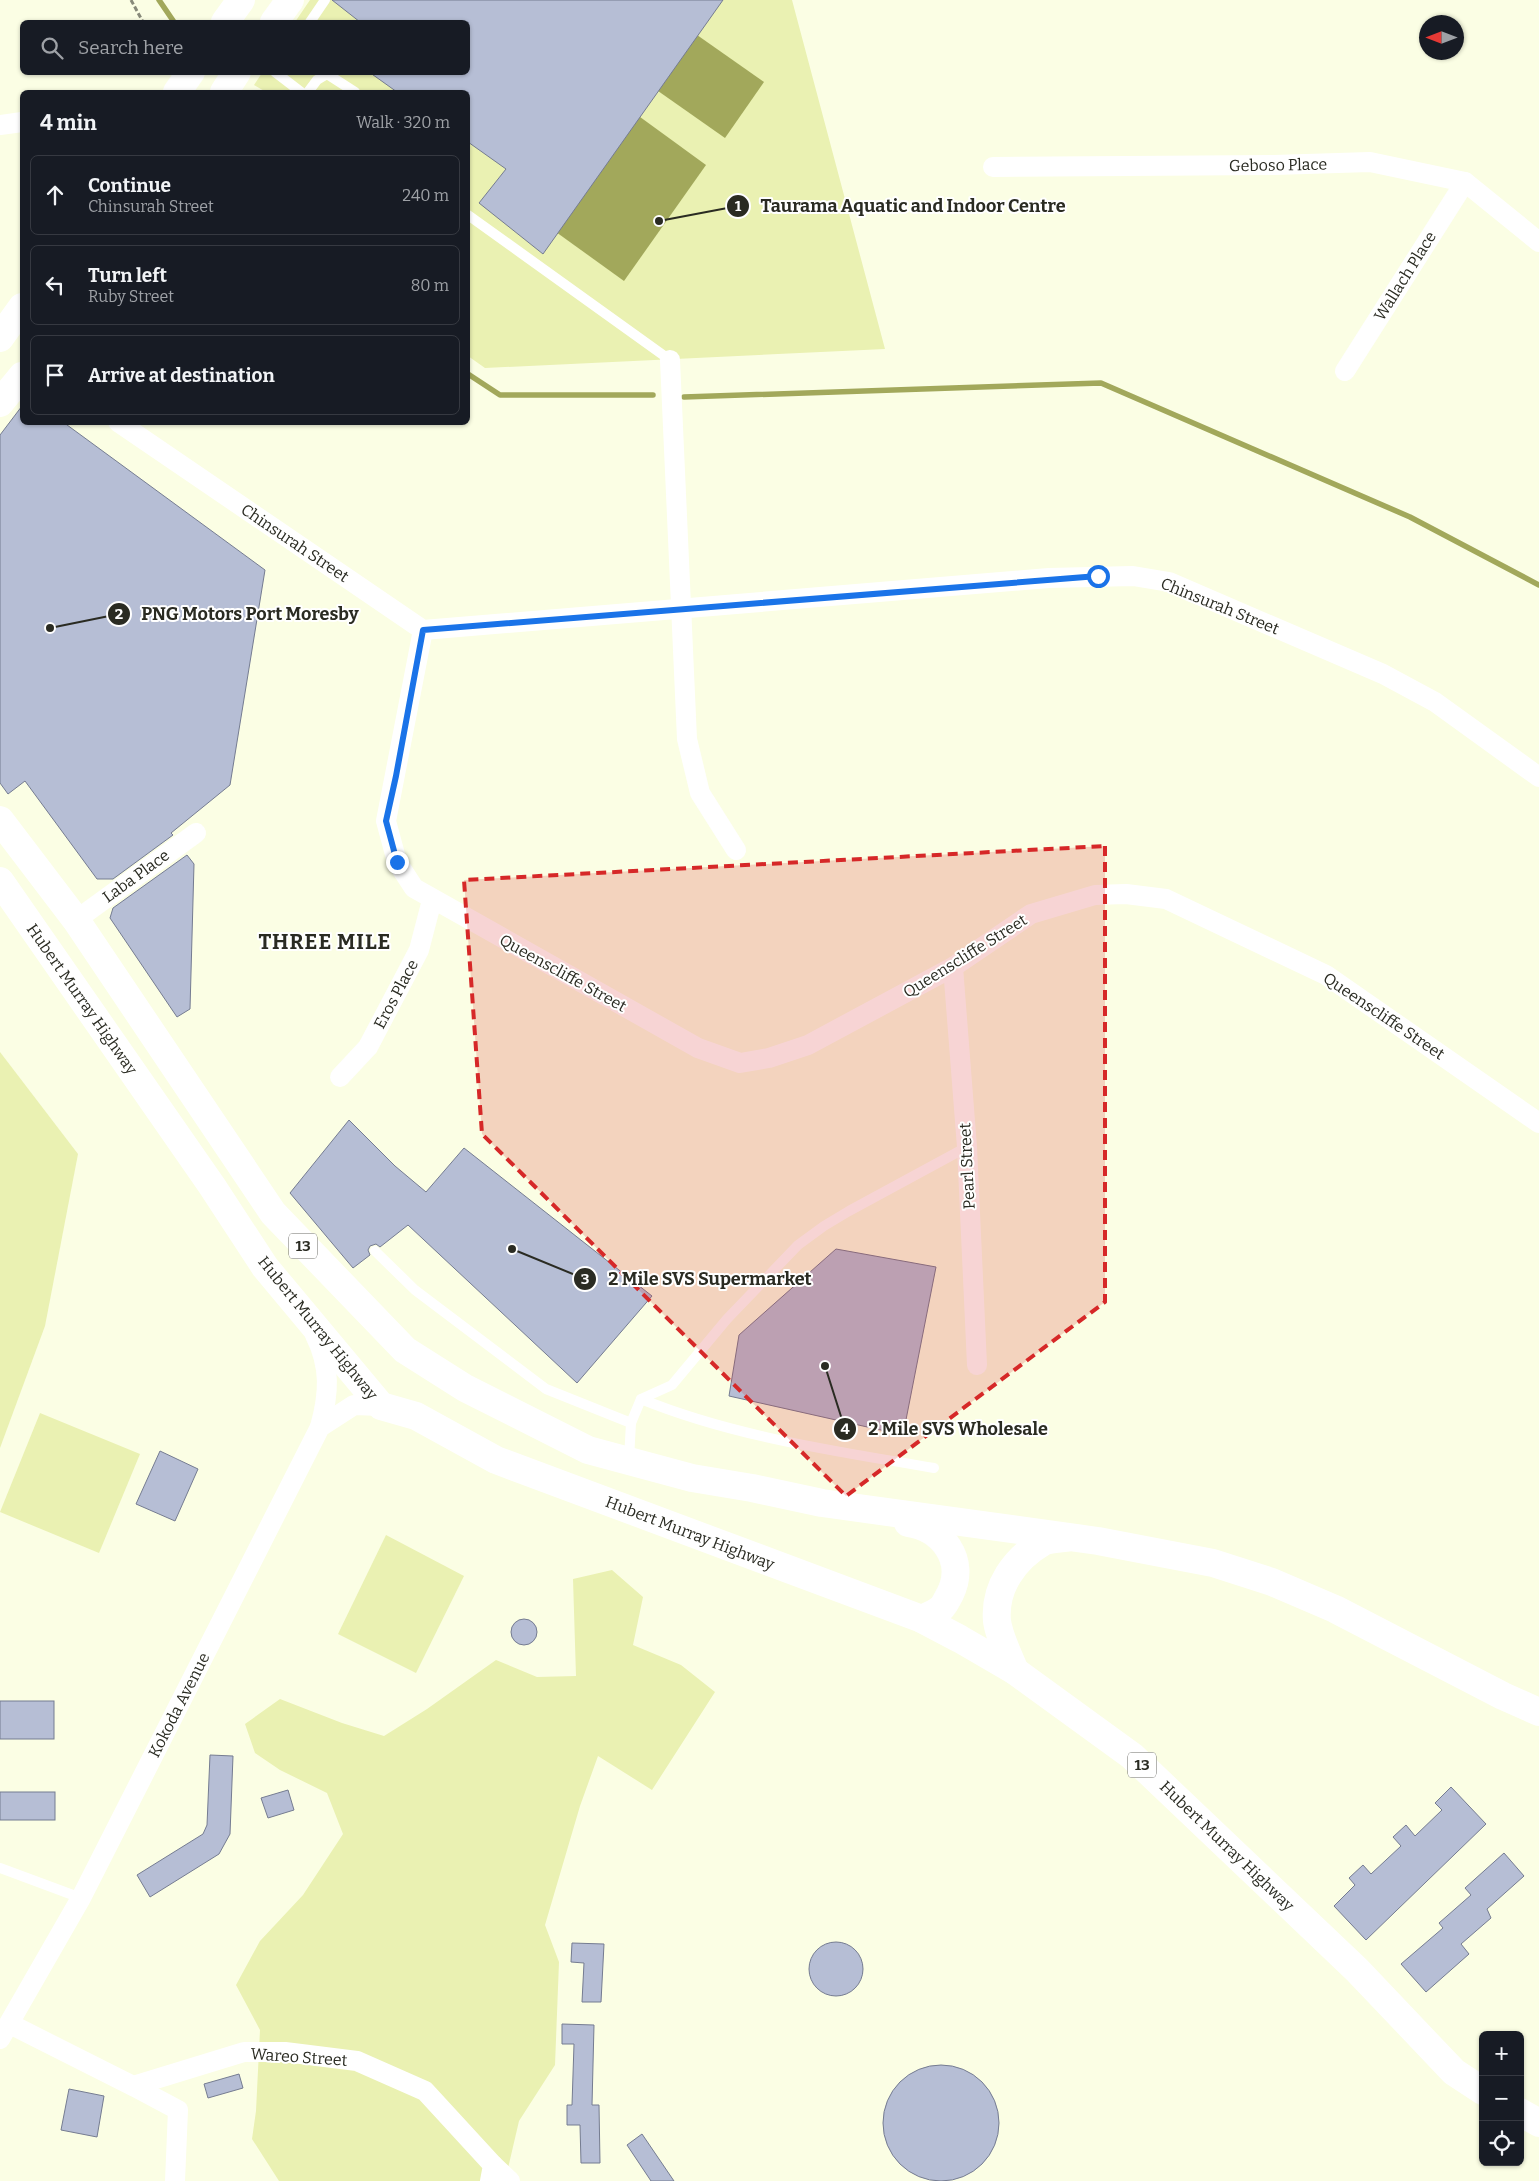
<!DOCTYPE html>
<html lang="en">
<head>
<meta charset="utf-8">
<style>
  :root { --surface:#171b24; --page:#20242c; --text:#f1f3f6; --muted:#9ea1a6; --line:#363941 }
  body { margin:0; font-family:Bitter,serif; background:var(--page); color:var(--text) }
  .controls { position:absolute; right:15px; bottom:15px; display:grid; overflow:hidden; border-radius:8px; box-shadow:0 1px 4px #0004 }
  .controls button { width:45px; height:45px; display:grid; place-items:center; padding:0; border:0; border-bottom:1px solid var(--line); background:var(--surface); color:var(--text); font:25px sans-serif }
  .compass { position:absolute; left:1419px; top:15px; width:45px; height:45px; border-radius:50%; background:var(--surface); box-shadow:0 1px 4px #0004; rotate:270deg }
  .stop { position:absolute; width:15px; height:15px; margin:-11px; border:4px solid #1a73e8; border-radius:50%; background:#fff }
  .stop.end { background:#1a73e8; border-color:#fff; box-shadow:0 1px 5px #0008 }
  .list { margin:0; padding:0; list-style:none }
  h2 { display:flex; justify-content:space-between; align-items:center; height:65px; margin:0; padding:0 20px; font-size:21px }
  h2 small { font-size:16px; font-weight:400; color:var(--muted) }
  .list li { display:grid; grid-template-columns:32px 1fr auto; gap:15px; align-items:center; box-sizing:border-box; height:80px; margin:0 10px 10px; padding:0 10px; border:1px solid var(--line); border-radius:8px }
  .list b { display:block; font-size:19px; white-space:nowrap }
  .list p { margin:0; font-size:16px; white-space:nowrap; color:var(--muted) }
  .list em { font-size:16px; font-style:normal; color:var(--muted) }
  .icon { flex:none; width:28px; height:28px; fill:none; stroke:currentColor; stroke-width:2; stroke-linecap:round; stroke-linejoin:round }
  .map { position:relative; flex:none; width:1539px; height:2181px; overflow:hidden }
  .search { position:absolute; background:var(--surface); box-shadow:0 1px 4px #0004; left:20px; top:20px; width:450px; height:55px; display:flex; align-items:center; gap:12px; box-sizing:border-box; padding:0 18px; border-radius:8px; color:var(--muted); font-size:19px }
  .panel { position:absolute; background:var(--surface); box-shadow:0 1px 4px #0004; left:20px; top:90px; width:450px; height:335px; border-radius:8px }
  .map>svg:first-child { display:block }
</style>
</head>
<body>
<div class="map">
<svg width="1539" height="2181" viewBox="0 0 1539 2181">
  <rect width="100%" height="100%" fill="#fbfee4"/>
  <g fill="#eaf1b2">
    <path d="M310 0H792L885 349 485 368 468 356V92H266L254 85 262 73 468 72V22H295Z"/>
    <path d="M0 1052 78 1154 45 1326 0 1448Z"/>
    <path d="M40 1413 140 1454 99 1553 0 1512Z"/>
    <path d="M386 1535 464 1576 416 1673 338 1634Z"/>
    <path d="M612 1570 643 1597 633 1645 681 1665 715 1692 652 1790 598 1756 580 1806 545 1925 559 1962 555 2065 519 2121 505 2181H279L252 2139 256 2111 260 2030 236 1985 260 1941 303 1895 343 1834 327 1793 280 1770 255 1753 245 1724 280 1699 342 1723 384 1736 427 1709 496 1660 537 1677 576 1676 573 1579Z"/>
  </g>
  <g fill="#a2a85b">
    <path d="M670 16 764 82 725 138 631 72Z"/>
    <path d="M614 98 706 165 624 281 531 214Z"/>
  </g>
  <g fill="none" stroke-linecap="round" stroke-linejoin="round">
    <g stroke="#a2a85b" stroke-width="5.5">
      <path d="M159 0 174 22"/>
      <path d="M468 374 500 395H653"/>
      <path d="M684 397 1101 383 1410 517 1539 585"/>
    </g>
  </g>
  <g fill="#b6bed5" stroke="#757c91">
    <path d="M332 0H723L543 254 479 203 506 169 468 142V92H397L369 72H468V22H360Z"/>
    <path d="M22 406V422H63L265 570 230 785 171 833 173 835 113 879H97L25 781 8 794 0 783V435Z"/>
    <path d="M187 855 194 864 190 1009 177 1017 110 918 113 908Z"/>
    <path d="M349 1120 395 1166 426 1192 464 1148 652 1296 577 1383 408 1225 380 1247 376 1244 370 1246 368 1250 370 1255 353 1268 290 1193Z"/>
    <path d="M836 1249 936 1267 903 1435 729 1396 739 1335Z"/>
    <path d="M160 1451 198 1469 175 1521 136 1504Z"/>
    <circle cx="524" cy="1632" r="13"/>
    <rect x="0" y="1701" width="54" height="38"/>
    <path d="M210 1755 233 1756 230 1834 219 1854 150 1897 137 1875 203 1834 207 1825Z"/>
    <path d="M1451 1787 1486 1824 1366 1940 1334 1906 1355 1885 1349 1878 1363 1865 1371 1874 1401 1846 1393 1837 1406 1825 1415 1836 1442 1810 1435 1803Z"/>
    <path d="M288 1790 294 1810 268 1818 261 1798Z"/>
    <rect x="0" y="1792" width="55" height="28"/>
    <path d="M1504 1853 1524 1876 1487 1909 1491 1918 1461 1944 1469 1954 1426 1992 1401 1964 1443 1928 1439 1923 1471 1895 1465 1888Z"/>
    <circle cx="836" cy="1969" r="27"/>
    <path d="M572 1943 604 1944 601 2002H582L584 1963 571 1962Z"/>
    <path d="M562 2024 594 2025 592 2105H599L600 2163H581L580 2125H567V2105H572L574 2044H562Z"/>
    <circle cx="941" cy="2123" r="58"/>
    <path d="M239 2074 243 2088 208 2098 204 2084Z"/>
    <path d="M69 2089 104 2096 97 2137 61 2130Z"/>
    <path d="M642 2134 674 2181H651L627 2145Z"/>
  </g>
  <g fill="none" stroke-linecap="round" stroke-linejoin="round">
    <path stroke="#888a7a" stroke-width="3" stroke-dasharray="5 2.5" stroke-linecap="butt" d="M131 0 143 22"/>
    <g stroke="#fff" stroke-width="10">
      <path d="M310 22 325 0"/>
      <path d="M275 72 301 92"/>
      <path d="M308 92 317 80 327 74 355 92"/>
      <path d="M468 215 670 360"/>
      <path d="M375 1251 415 1290 546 1389 631 1423"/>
      <path d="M641 1399C734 1437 836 1451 934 1468"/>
      <path d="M629 1459 631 1423 641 1399 672 1385 727 1319 798 1245 824 1226 849 1211 967 1147"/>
      <path d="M0 1868 81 1898"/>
    </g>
    <g stroke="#fff" stroke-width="20">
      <path d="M0 125 22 122"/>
      <path d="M993 167 1274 165 1370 162 1465 182 1539 242"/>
      <path d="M670 360 687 739 700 793 736 850"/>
      <path d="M1345 371 1465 182"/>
      <path d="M118 422 423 630 1049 578 1133 576 1169 582 1383 674 1435 702 1539 777"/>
      <path d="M423 630 386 821 397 862 414 888 698 1048 740 1063 769 1058 808 1045 953 967 1031 914 1095 895 1126 894 1166 899 1326 975 1539 1123"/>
      <path d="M76 920 196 833"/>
      <path d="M953 967 967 1147 977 1365"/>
      <path d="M340 1077 368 1047 419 950 432 900"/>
      <path d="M315 1335C331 1367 329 1394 320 1427"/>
      <path d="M10 2024 133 2086 244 2052H285L357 2061 425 2091 493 2165 490 2181"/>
      <path d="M0 2039 81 1898 320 1427 354 1405 381 1406"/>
      <path d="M133 2086 178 2110 175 2181"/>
      <path d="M493 2165 510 2181"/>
    </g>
    <g stroke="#fff" stroke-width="28">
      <path d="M225 22 241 0"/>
      <path d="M274 22 290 0"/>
      <path d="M177 92 191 72"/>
      <path d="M224 92 237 72"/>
      <path d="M0 338 22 307"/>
      <path d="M0 403 22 376"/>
    </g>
    <g stroke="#fff" stroke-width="28">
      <path d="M0 820 76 920 273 1213 405 1350 465 1388 588 1450 692 1478 752 1488 822 1503 1098 1541 1213 1563 1272 1582 1335 1609 1503 1696 1539 1712"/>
      <path d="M0 881 212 1186 265 1267 381 1406 416 1416 496 1460 922 1619 960 1639 1015 1671 1132 1756 1357 1970 1454 2072 1483 2091"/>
      <path d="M908 1523C942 1528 967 1560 950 1594 947 1599 944 1607 939 1610 934 1614 927 1616 922 1619"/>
      <path d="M1015 1671C1009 1656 999 1637 997 1621 994 1587 1015 1558 1043 1542 1049 1539 1059 1539 1066 1538"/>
      <path d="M1520 2112 1539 2123"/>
    </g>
  </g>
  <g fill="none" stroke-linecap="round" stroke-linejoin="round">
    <path stroke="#1a73e8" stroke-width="6" d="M397 862 386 821 396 776 423 630 1098 576"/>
  </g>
  <path fill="#d62828" fill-opacity="0.2" stroke="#d62828" stroke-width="4" stroke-dasharray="10 6" stroke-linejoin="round" d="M1105 846V1302L846 1496 482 1134 464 880Z"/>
  <g text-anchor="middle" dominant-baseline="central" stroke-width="4" stroke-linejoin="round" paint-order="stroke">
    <g fill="#fff" stroke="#6a6b64" stroke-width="1">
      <rect x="289" y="1233.5" width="28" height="25" rx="4"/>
      <rect x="1128" y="1752.5" width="28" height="25" rx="4"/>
    </g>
    <g font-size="15" font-weight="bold" fill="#2a2b22">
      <text x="303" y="1246">13</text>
      <text x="1142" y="1765">13</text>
    </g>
    <g font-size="16" fill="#2a2b22" stroke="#fff">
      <text transform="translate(1278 165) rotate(-1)">Geboso Place</text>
      <text transform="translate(1405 276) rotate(-58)">Wallach Place</text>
      <text transform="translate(295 543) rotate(34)">Chinsurah Street</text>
      <text transform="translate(1220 606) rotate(22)">Chinsurah Street</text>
      <text transform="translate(136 876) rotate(-36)">Laba Place</text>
      <text transform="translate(965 956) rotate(-32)">Queenscliffe Street</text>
      <text transform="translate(563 973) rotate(29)">Queenscliffe Street</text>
      <text transform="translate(396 994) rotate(-62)">Eros Place</text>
      <text transform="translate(82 999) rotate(55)">Hubert Murray Highway</text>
      <text transform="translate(1384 1016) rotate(34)">Queenscliffe Street</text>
      <text transform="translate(967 1166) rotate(-93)">Pearl Street</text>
      <text transform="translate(318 1328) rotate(51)">Hubert Murray Highway</text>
      <text transform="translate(690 1533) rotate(21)">Hubert Murray Highway</text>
      <text transform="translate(179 1705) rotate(-63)">Kokoda Avenue</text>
      <text transform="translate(1227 1846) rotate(44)">Hubert Murray Highway</text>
      <text transform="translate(299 2057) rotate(4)">Wareo Street</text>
    </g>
    <g font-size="21" font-weight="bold" letter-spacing="1" fill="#2a2b22" stroke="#fff">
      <text x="325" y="942">THREE MILE</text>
    </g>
  </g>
  <path fill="none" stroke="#2a2b22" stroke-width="2" d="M659 221L738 206M50 628L119 614M512 1249L585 1279M825 1366L845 1429"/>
  <g fill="#2a2b22" stroke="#fff" stroke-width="2">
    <circle cx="659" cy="221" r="5"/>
    <circle cx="50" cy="628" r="5"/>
    <circle cx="512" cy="1249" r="5"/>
    <circle cx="825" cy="1366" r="5"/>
    <circle cx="738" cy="206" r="12"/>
    <circle cx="119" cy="614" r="12"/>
    <circle cx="585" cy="1279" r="12"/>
    <circle cx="845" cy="1429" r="12"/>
  </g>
  <g font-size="15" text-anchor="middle" font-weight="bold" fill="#fff">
    <text x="738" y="211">1</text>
    <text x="119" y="619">2</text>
    <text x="585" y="1284">3</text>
    <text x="845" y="1434">4</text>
  </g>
  <g font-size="18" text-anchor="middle" font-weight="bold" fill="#2a2b22" stroke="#fff" stroke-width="4" stroke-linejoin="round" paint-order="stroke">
    <text x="913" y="212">Taurama Aquatic and Indoor Centre</text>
    <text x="250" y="620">PNG Motors Port Moresby</text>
    <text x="710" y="1285">2 Mile SVS Supermarket</text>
    <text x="958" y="1435">2 Mile SVS Wholesale</text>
  </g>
</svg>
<div class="controls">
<button>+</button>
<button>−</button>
<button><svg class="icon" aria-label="locate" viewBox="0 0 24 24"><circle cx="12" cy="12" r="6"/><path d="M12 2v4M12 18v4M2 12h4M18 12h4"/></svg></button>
</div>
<svg class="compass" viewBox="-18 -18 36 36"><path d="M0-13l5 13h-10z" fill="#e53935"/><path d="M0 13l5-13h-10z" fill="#9ea1a6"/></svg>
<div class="stop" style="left:1098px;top:576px"></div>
<div class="stop end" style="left:397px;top:862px"></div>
<div class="search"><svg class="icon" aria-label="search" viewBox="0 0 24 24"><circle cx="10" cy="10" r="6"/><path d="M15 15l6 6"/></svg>Search here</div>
<section class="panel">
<h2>4 min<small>Walk · 320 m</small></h2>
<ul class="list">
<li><svg class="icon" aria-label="ahead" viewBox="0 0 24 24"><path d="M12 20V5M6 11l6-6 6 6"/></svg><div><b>Continue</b><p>Chinsurah Street</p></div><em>240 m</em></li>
<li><svg class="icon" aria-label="left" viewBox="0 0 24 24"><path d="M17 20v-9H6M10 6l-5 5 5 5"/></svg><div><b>Turn left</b><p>Ruby Street</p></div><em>80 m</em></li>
<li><svg class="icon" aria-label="arrive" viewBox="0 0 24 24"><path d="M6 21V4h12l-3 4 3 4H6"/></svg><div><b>Arrive at destination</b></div></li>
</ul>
</section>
</div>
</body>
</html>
